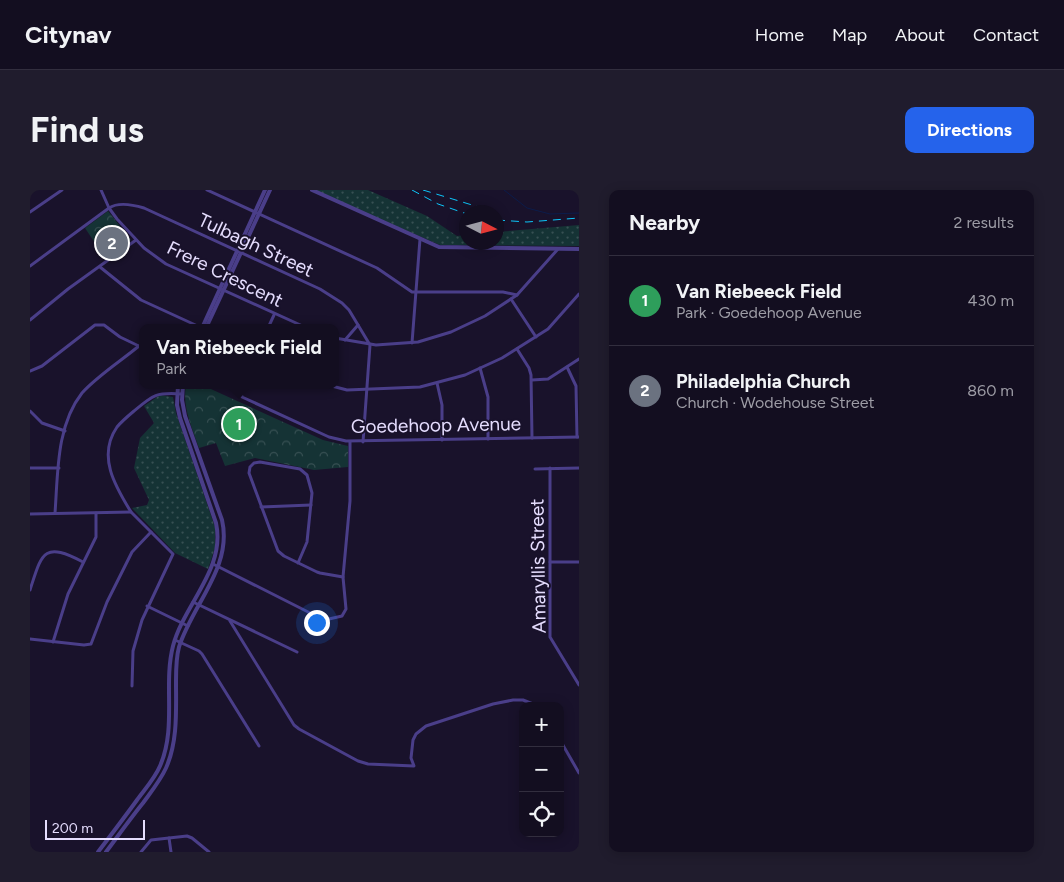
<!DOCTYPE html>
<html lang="en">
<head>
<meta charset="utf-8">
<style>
  :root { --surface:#130e20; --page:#201c2d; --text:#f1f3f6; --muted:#9d9ca5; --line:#322e3e; --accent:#2563eb }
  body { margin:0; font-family:Figtree,sans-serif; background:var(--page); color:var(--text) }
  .controls { position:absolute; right:15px; bottom:15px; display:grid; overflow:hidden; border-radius:10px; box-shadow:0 2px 12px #0003 }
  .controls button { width:45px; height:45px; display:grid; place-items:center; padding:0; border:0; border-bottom:1px solid var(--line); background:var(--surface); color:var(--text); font:25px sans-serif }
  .compass { position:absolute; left:429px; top:15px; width:45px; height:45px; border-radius:50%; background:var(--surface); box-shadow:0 2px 12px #0003; rotate:96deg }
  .scale { position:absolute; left:15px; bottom:12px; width:100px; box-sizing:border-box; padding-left:5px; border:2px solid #e5ddfe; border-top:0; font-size:14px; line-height:18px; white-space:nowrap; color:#e5ddfe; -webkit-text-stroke:4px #19122b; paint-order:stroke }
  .you { position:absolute; left:286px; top:432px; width:18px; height:18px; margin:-12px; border:4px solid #fff; border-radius:50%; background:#1a73e8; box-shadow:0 0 0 8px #1a73e833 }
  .badge { display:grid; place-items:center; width:32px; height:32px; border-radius:50%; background:var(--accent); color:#fff; font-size:16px; font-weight:700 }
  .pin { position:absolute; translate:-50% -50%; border:2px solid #fff; box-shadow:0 1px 5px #0006 }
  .popup { position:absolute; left:109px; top:134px; width:200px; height:65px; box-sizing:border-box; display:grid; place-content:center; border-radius:10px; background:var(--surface); filter:drop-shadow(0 1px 4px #0005); font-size:16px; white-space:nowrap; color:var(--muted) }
  .popup b { font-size:19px; color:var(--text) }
  .popup::after { content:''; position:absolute; left:50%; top:100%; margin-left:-10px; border:10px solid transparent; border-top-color:var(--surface) }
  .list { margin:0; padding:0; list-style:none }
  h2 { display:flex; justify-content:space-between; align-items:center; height:65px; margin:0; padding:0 20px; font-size:21px }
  h2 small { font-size:16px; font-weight:400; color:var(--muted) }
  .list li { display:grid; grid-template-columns:32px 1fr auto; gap:15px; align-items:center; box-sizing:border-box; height:90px; padding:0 20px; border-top:1px solid var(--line) }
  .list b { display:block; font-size:19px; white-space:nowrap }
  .list p { margin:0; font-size:16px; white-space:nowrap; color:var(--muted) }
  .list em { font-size:16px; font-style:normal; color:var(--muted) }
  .icon { flex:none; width:28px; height:28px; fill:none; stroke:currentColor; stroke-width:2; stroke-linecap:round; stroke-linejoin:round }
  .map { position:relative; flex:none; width:549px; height:662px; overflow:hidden; border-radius:10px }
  header { display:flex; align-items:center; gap:30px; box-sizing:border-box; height:70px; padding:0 25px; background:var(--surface); border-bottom:1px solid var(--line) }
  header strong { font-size:24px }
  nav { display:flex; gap:28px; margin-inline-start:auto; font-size:18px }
  .intro { display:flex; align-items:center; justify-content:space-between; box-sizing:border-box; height:120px; padding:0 30px }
  h1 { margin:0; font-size:35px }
  .button { padding:12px 22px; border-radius:10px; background:var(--accent); color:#fff; font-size:18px; font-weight:700 }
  main { display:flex; gap:30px; padding:0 30px }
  aside { flex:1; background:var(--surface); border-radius:10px; box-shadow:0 2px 12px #0003 }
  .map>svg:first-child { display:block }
</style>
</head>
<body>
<header>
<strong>Citynav</strong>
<nav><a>Home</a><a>Map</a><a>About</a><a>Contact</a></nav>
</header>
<div class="intro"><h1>Find us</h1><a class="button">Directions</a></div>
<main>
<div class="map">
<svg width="549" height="662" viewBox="0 0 549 662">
  <defs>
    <pattern id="grass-dots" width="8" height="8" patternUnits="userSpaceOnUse" patternTransform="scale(1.25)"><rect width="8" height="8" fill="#153335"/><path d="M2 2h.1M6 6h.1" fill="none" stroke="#375053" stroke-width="1.8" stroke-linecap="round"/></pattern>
    <pattern id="forest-crowns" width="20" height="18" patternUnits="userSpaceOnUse" patternTransform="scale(1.25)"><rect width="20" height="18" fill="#153335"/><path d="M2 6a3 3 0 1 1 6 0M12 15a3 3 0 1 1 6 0" fill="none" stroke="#375053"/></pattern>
  </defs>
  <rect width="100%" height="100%" fill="#19122b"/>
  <g fill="url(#grass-dots)">
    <path d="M282 0H338L397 26 427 46 436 45 437 52H467V42L549 35V56L410 55Z"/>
    <path d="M130 205 143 207 146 223 185 337V358L178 379 145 363 102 318 117 315 119 310 104 278 110 248 124 233 114 216Z"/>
  </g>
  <g fill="url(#forest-crowns)">
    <path d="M78 21 101 50 75 68 55 38Z"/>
    <path d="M156 195H172L293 250 318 256V277L284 280 225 268 195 276 186 253 169 258C162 238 152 217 156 195Z"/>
  </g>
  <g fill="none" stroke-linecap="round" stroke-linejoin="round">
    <path stroke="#0c1c4a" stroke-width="1" d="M474 0 497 18 520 24 549 23"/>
    <g stroke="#4a3e89" stroke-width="3">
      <path d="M71 0 79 18 87 29 114 58 136 74 277 138"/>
      <path d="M177 0 347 78 382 102H473L487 105"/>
      <path d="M0 22 32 0"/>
      <path d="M0 76 79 18C88 12 104 15 114 18L290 99 312 113 319 120 340 155 333 252"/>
      <path d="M70 77 111 110 172 138"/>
      <path d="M481 109 506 147"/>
      <path d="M0 130 38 99 106 50"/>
      <path d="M238 138 244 125"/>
      <path d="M305 148 346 155 388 152 421 142 455 126 487 105 528 59"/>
      <path d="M315 150 328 135"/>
      <path d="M382 153 390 49"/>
      <path d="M487 159 499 178 501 185 502 248"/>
      <path d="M537 177 546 196 547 247"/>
      <path d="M450 178 458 207V249"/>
      <path d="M0 181 12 176 65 135H74L90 147 113 158"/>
      <path d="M502 190 518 189 549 169"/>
      <path d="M407 193 412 215V250"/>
      <path d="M212 195 211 202 212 207 299 247 316 251 549 247"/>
      <path d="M298 195 317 200 390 197 435 185 472 168 518 139 549 104"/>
      <path d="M0 221 12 233 35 241"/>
      <path d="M0 278H29"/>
      <path d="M520 278V447L549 495"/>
      <path d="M505 279 549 278"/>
      <path d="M231 317 281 315"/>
      <path d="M25 323C28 284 26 236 52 203 66 187 92 170 109 156"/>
      <path d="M0 324 101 322"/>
      <path d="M520 372H549"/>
      <path d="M268 373 277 352 282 303 277 285 270 279 230 272 224 273 220 277 219 283 248 361 254 366 287 382 290 383 313 387"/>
      <path d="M183 374 290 428 299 429 312 426 316 419 313 387 320 311V252"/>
      <path d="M0 400C12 363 13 351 53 372"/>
      <path d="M163 412 267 462"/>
      <path d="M117 416 158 436"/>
      <path d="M200 431 264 535 269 539 328 571 338 574 384 576 381 568 383 550 386 544 396 536 463 514 483 510H493L508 516"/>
      <path d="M0 449 54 455 61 454 77 412 102 362 121 342"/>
      <path d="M145 450 169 461 172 464 229 556"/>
      <path d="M23 452 38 404 66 347V323"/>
      <path d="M102 496 103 461 112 430 143 364 101 322C85 296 67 266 87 237 92 231 98 226 104 221 123 205 126 202 152 204"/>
      <path d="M530 550 549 583"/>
      <path d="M139 648 141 662"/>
      <path d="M111 662 121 650 157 646 162 648 179 662"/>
    </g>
    <g stroke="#4a3e89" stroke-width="4">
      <path d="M282 0 409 57 549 59"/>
      <path d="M172 138 235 0"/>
      <path d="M176 138 240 0"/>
      <path d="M68 662C81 645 94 628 107 610 115 599 125 588 130 576 147 537 133 495 143 456 154 414 196 379 186 333L150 228 147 215 148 195"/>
      <path d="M76 662C88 646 100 629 113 613 121 602 130 591 136 578 148 551 146 520 146 491 146 480 146 468 149 457 162 415 203 377 192 330L155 226 152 210 153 195"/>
    </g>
    <g stroke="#0dc7fa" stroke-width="1" stroke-dasharray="8 6" stroke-linecap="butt">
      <path d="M382 0 408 14 437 24"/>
      <path d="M393 0 465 22"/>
      <path d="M467 30 497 32 549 28"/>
    </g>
  </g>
  <g text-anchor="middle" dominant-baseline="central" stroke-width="4" stroke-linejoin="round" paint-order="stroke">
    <g font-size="19" fill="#e5ddfe" stroke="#19122b">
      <text transform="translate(226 55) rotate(25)">Tulbagh Street</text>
      <text transform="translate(195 84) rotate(26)">Frere Crescent</text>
      <text transform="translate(406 235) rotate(-1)">Goedehoop Avenue</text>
      <text transform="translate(508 376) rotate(-91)">Amaryllis Street</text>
    </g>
  </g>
</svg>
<div class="controls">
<button>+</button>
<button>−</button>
<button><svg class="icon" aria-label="locate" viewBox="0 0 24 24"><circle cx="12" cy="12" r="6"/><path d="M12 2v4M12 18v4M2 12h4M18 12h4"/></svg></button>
</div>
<svg class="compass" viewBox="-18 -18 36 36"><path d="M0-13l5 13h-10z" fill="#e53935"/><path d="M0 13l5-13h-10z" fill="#9d9ca5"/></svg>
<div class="scale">200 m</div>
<div class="you"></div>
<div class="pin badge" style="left:209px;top:234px;background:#2e9e5b">1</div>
<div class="popup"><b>Van Riebeeck Field</b>Park</div>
<div class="pin badge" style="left:82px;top:53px;background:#6b7280">2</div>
</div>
<aside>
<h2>Nearby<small>2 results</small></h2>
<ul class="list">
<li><span class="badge" style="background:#2e9e5b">1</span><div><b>Van Riebeeck Field</b><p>Park · Goedehoop Avenue</p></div><em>430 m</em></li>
<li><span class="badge" style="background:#6b7280">2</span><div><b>Philadelphia Church</b><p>Church · Wodehouse Street</p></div><em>860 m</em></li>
</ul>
</aside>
</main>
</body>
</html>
